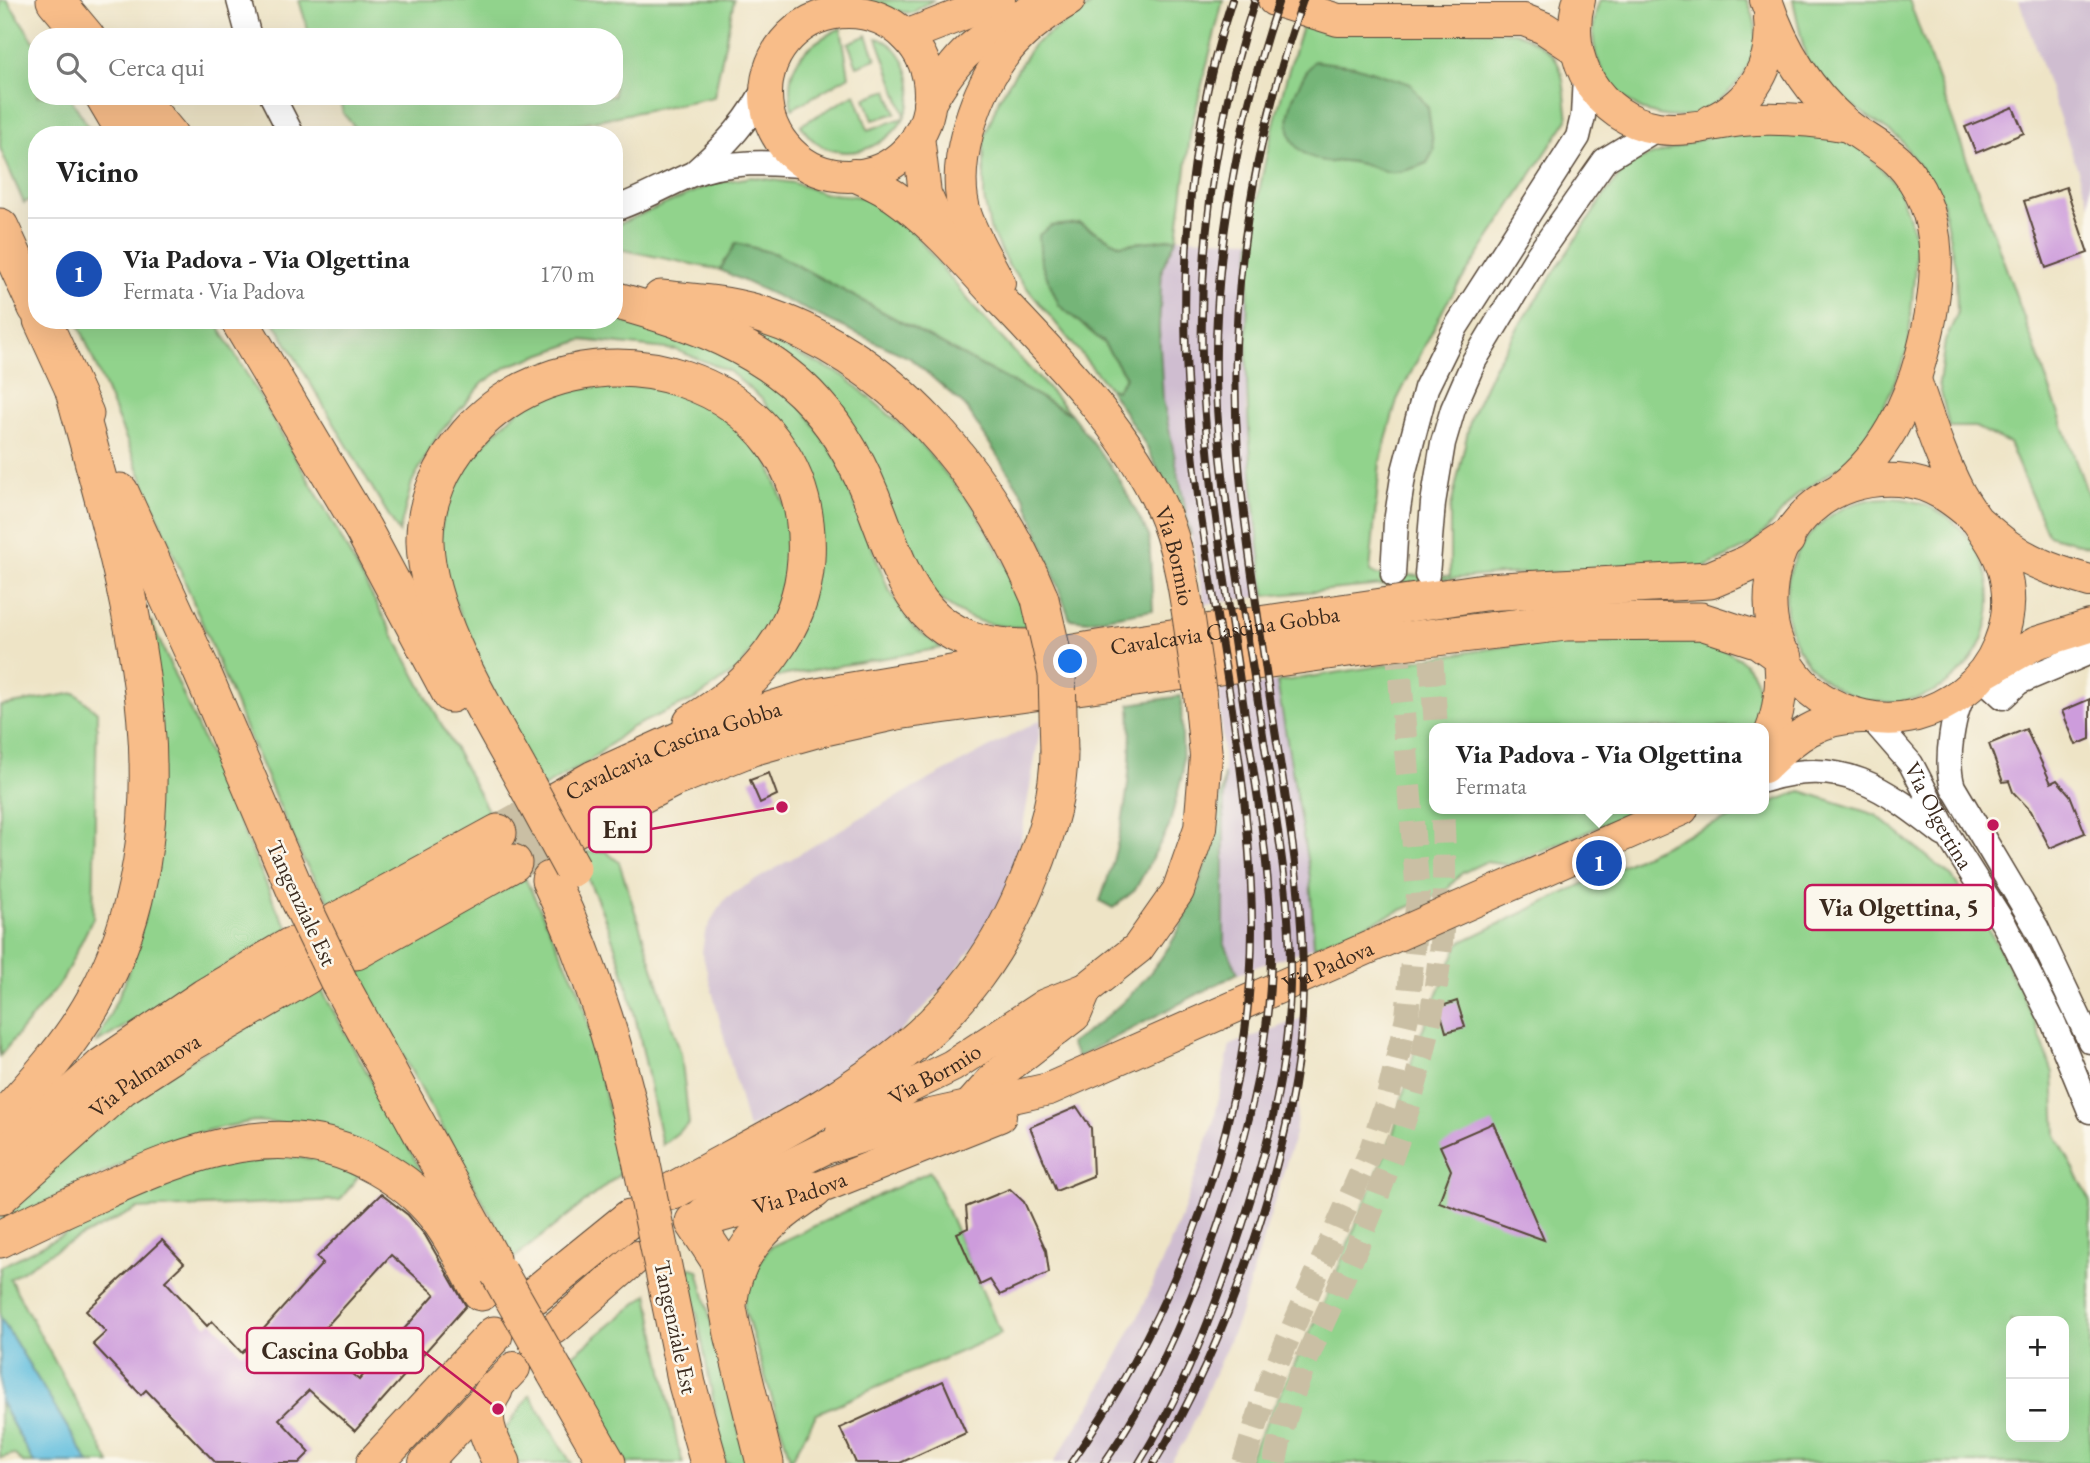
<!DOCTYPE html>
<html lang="it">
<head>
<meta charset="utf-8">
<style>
  :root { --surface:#fff; --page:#f2f2f2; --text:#222; --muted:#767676; --line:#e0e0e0; --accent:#0b8043 }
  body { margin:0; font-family:"EB Garamond",serif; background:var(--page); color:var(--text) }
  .controls { position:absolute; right:21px; bottom:21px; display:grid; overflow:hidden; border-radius:14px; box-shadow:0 7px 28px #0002 }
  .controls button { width:63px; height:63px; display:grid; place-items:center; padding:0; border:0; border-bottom:2px solid var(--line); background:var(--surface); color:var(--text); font:35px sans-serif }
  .you { position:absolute; left:1071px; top:662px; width:24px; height:24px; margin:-18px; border:5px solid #fff; border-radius:50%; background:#1a73e8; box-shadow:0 0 0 10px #1a73e833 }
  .badge { display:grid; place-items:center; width:46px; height:46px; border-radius:50%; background:var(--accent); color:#fff; font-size:23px; font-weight:700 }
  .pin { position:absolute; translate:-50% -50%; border:4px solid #fff; box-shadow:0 2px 7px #0006 }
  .popup { position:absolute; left:1429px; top:723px; width:340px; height:91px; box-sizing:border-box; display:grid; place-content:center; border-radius:14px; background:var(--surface); filter:drop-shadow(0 2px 5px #0005); font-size:23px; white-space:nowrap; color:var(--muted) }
  .popup b { font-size:26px; color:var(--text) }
  .popup::after { content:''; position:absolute; left:50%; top:100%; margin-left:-14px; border:14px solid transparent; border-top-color:var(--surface) }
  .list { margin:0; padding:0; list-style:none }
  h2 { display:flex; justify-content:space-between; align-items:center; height:91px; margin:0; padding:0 28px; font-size:30px }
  h2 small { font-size:23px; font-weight:400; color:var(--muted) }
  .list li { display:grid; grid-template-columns:46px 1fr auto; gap:21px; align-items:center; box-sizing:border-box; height:112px; padding:0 28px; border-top:2px solid var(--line) }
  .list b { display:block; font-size:26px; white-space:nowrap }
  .list p { margin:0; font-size:23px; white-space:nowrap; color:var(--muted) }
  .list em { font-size:23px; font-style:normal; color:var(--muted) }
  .icon { flex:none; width:38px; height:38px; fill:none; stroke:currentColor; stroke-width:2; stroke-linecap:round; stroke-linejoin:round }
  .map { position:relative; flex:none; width:2090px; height:1463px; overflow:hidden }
  .search { position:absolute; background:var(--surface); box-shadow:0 7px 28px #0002; left:28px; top:28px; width:595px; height:77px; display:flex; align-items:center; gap:18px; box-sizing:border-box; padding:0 24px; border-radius:28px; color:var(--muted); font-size:26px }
  .panel { position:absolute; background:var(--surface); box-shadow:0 7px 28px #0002; left:28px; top:126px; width:595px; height:203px; border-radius:28px }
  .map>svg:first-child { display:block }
</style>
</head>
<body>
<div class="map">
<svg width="2090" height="1463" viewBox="0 0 2090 1463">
  <rect width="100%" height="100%" fill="#fbf7ec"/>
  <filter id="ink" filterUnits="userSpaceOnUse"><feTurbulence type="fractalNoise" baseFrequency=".0143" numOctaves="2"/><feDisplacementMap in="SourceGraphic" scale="14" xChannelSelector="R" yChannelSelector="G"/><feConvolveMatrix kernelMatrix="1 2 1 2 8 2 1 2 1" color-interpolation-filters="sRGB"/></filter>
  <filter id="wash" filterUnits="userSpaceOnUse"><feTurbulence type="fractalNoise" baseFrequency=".00686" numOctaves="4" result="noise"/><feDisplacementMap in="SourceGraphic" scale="28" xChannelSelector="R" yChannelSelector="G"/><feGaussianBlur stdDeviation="1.57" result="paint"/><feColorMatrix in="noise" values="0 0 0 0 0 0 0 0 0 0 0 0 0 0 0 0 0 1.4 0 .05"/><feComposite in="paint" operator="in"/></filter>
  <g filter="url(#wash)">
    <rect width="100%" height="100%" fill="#eee4c6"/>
    <g fill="#cfbdd0">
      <path d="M2019 0H2090V205Z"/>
      <path d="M1177 238 1252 240 1246 406 1252 489 1265 596 1205 604 1163 400 1159 329 1162 268Z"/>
      <path d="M1277 682 1310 877 1314 947 1238 973 1224 942V774L1219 690Z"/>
      <path d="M1042 719 1014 878 985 930 944 987 902 1030 835 1084 748 1129 702 952 705 933 716 912 727 897 882 805Z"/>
      <path d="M1308 1016 1295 1134 1239 1318 1186 1439 1170 1463H1053L1096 1397 1143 1307 1182 1215 1214 1120 1230 1045Z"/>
    </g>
    <g fill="#91d38c" stroke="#667e55" stroke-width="2" fill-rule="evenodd">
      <path d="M0 0H7L37 46V96H69L94 135H37V196L24 203 0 148Z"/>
      <path d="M299 0H734L714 97 521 135H361L343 113 339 96H614V37H310Z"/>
      <path d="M855 0H933L912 13 861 7Z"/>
      <path d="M1098 0H1223L1191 129 1177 238 1120 245 1079 223 1059 305 1103 342 1126 377 1116 390 1108 387 1008 265 990 229 984 198V138L999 99 1033 45Z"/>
      <path d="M1600 0H1747C1768 41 1750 78 1716 102 1706 110 1695 116 1682 117 1619 120 1576 57 1600 0Z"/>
      <path d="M1793 0H1909L2090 500V547L2048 535 2009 443 1975 427H1949L1939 383 1945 341 1957 315 1956 271 1942 200 1900 139 1834 93 1806 59Z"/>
      <path d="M1303 23 1515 32C1567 53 1561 69 1568 119L1446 304 1397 400 1380 462 1370 572 1376 575 1450 576V511L1471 417 1493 369 1519 326 1606 193 1629 163 1722 132 1822 128 1861 147 1898 187 1917 241 1908 350 1881 414 1845 463 1798 494 1754 544 1703 568 1502 574 1265 596C1250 478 1240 360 1252 241 1260 167 1281 94 1303 23Z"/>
      <path d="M841 28 849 76 792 109C783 65 803 46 841 28Z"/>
      <path d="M867 35 876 59 857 66 848 43Z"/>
      <path d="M877 38C889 41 899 50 904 62 939 130 837 188 801 125L855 94 868 130 903 118 905 115Z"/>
      <path d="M888 90 896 113 873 120 865 98Z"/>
      <path d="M752 177 794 183 823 193 872 198 896 211 978 312 1071 414 776 254 736 243 720 270 614 248V226L715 183Z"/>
      <path d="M77 320H215L322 503 491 816 332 906 303 860 247 732Z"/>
      <path d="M273 320H614L693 334 760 372 825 428 888 588 914 628 942 648 769 678 804 473 763 400 729 371 676 350 582 340 508 366 483 383 438 435 412 482 399 533Z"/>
      <path d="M753 333 843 375 915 437 973 506 1026 601 1030 627C980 629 957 615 920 584Z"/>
      <path d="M664 381 760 441 794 530 781 605 740 668 697 698 630 728 587 763 540 789 509 740 436 553 452 473 538 392Z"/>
      <circle cx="1888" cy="600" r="102"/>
      <path d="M151 621 278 911 289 928 97 1043 125 982 147 907 146 640Z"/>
      <path d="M1640 633C1698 640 1782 646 1753 728H1434V809H1641L1508 865 1485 862 1462 873 1444 892 1314 947 1310 877 1277 682 1566 637Z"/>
      <path d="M75 693 97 712 93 918 62 981 0 1056V706Z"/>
      <path d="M1801 791 1876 815 1952 877 1995 940 2034 1019 2053 1073 2056 1135 2090 1200V1463H1246L1321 1310 1393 1134 1416 1045 1459 943 1688 834 1754 809H1764V805ZM2011 1321H2064V1437H2011Z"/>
      <path d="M605 851 619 862 681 1054 689 1124 662 1145C641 1039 626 949 575 853Z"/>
      <path d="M525 878 580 992 624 1171 514 1258 359 976 367 961Z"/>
      <path d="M317 981 429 1185 304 1125 254 1121 209 1130 160 1144 0 1226V1218L120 1104Z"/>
      <path d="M262 1155 318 1159 360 1174 340 1200 137 1209 58 1248 10 1279 110 1463H89L0 1317V1267L183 1174Z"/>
      <path d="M930 1171 1001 1334 817 1413 791 1461 744 1307 745 1283 770 1247Z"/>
      <path d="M688 1267 698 1270 747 1463H725Z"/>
      <path d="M648 1294 678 1447 683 1463H626L568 1359Z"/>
      <path d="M530 1395 571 1463H513L505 1430Z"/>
      <path d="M0 1401 34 1463H23L14 1454 0 1458Z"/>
    </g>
    <g fill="#74b578" stroke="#58704b" stroke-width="2">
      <path d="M1314 61 1355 66 1411 84 1428 108 1434 150 1427 163C1378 183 1387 165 1344 161 1339 160 1333 163 1328 162 1267 151 1288 95 1314 61Z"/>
      <path d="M1079 223 1120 245 1177 238 1162 268 1159 329 1163 400 1191 536 1145 444 1108 387 1116 390 1126 377 1103 342 1059 305 1041 263 1039 235 1051 226Z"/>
      <path d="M736 243 776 254 1071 414 1117 475 1149 536 1153 610 1088 621 1070 619 1025 498 965 406 910 358 720 270Z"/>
      <path d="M1181 696 1183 772 1169 827 1135 890 1113 908 1100 901C1124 836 1134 773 1130 704Z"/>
      <path d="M1224 774V942L1238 973 1078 1057 1070 1044C1176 972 1206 896 1224 774Z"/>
    </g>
    <path fill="#60bede" stroke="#4e747e" stroke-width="2" d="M0 1317 89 1463H34L0 1401Z"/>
    <g id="blocks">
      <g fill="#cd9cdc" fill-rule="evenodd">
        <path d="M2013 107 2024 133 1976 153 1965 127Z"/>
        <path d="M2066 187 2088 253 2046 268 2024 201Z"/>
        <path d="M2090 699V739L2076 745 2062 711Z"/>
        <path d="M2026 729 2051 783 2057 780 2070 795 2085 833 2050 848 2031 811 2013 792 2009 781 2003 782 1989 744Z"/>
        <path d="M769 773 777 795 760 803 750 780Z"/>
        <path d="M1457 1001 1465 1027 1446 1032 1439 1007Z"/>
        <path d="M1077 1107 1091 1128 1093 1176 1056 1191 1030 1127Z"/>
        <path d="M1493 1123 1544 1240 1439 1202 1451 1170 1440 1146Z"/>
        <path d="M1010 1189 1024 1202 1046 1250 1049 1273 1000 1295 990 1280 980 1285 957 1233 968 1228 966 1207Z"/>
        <path d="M381 1194 408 1215 425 1235 466 1306 355 1431 309 1390 279 1419 310 1452 299 1463H216L146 1390 141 1395 93 1344 106 1332 86 1311 162 1240 184 1263 165 1281 207 1326 212 1321 242 1353 323 1263 317 1257ZM391 1255 435 1294 359 1380 314 1340Z"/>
        <path d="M943 1381 966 1433 900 1463H856L840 1428Z"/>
      </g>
    </g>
  </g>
  <g filter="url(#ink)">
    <use href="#blocks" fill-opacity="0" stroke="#564637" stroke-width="2"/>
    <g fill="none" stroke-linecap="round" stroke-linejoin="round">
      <g stroke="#cabfa4" stroke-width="24" stroke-dasharray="24 12" stroke-linecap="butt">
        <path d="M1429 624 1436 728"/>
        <path d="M1244 1463 1270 1380 1370 1152 1387 1101 1407 1017 1418 895 1396 628"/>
        <path d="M1275 1463C1287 1388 1326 1320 1355 1251 1420 1096 1453 979 1442 809"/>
      </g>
      <g stroke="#cabfa4" stroke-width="37" stroke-dasharray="37 18" stroke-linecap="butt">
        <path d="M498 833 550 804"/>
        <path d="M513 863 566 833"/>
      </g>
      <defs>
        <g id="minor">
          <path d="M239 0 249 37"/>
          <path d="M272 96 292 135"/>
          <path d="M696 171C726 144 750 120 767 83"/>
          <path d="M614 209C641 200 664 186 690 175 727 160 771 162 810 166"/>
          <path d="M1393 574 1396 522 1404 471 1426 388 1456 327 1578 137 1583 116 1585 75"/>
          <path d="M1427 575 1433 503 1443 443 1453 409 1474 361 1538 255 1605 160 1658 128"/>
          <path d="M1980 676 2003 697 2019 682 2090 652"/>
          <path d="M1968 689C1952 708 1945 763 1953 787L2036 927 2090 1041"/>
          <path id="s1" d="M1870 717 1911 764 1949 837 2005 926 2054 1024 2090 1111"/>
          <path d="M1764 780C1842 756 1884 788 1943 834"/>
        </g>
        <g id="major">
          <path d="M1274 0 1338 20H1524L1544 28 1576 49"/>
          <path d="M1579 0C1563 57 1597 119 1658 128 1685 132 1715 123 1742 120 1778 117 1813 120 1848 126"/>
          <path d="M1766 0C1782 48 1808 91 1846 124 1863 138 1882 146 1898 161 1949 213 1939 290 1922 354 1909 404 1883 456 1841 488"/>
          <circle cx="848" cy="94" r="82"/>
          <path d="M906 36 999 0"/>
          <path d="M929 104C961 47 979 40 1034 9"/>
          <path d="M1711 121C1752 103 1775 63 1770 19"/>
          <path d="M918 136 925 194 942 231"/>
          <path id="s2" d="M854 175C873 183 889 191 905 204 940 231 969 266 999 298 1055 357 1118 421 1155 494 1173 529 1181 567 1187 606"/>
          <path d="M999 283C988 261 974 239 966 216 950 168 973 98 1001 58 1017 35 1045 14 1069 0"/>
          <path d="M1915 380C1928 418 1940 457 1959 493 1977 525 2002 546 2007 585 2013 624 1995 668 1963 692 1934 714 1899 724 1864 716 1720 683 1751 472 1898 480 1947 483 1971 519 2008 546 2033 564 2061 573 2090 581"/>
          <path d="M1984 673 2036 643 2090 626"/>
          <path d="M1764 747C1780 719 1785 677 1778 646"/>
          <path d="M1764 767C1794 737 1819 716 1865 717"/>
          <path d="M966 1110 996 1076 1075 1015 1086 989"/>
          <path id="s3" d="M841 1135 909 1087 952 1066 1045 1005 1086 989 1138 948 1178 891 1200 828 1206 756 1200 693"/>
          <path id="s4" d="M717 1217 814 1190 1000 1116"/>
          <path id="s5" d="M694 1222 716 1202 825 1148 931 1115 1049 1089 1682 809"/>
          <path d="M555 1328 637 1257"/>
          <path d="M425 1463 514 1368"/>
        </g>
        <g id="highway">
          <path d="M55 0 86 37"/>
          <path d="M104 96 127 135"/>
          <path d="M136 96 169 135"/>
          <path d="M0 227 37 308"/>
          <path d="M661 299C693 302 725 304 756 313 892 355 988 473 1040 599"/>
          <path d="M614 300C687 320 763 345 815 403 844 435 863 473 878 514 909 597 929 648 1030 648"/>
          <path d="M42 320 85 414"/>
          <path d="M239 320 363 529 451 694"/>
          <path d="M120 492 199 665 300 901"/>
          <path d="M528 787C491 718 427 621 425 542 424 502 442 464 468 434 582 306 817 374 806 559 802 632 753 687 692 723"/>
          <path id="s6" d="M550 804 594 779 691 735 811 698 1104 648 1484 592 1710 580 1750 563 1786 539"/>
          <path d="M566 833 672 779 752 747 816 729 897 711 1384 643 1566 622 1701 621 1759 640 1784 658"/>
          <path d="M550 880C593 970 620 1062 641 1160"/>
          <path d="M337 921 498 833"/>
          <path d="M356 951 513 863"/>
          <path d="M340 984 491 1259"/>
          <path d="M0 1122C34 1084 69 1046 94 1001 200 810 127 586 74 391"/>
          <path d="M0 1160 103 1066 205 997 291 946"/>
          <path d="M673 1191C826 1105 961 1052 1030 876 1046 837 1059 794 1059 752"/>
          <path id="s7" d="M0 1196 122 1087 187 1045 306 976"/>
          <path d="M694 1222 719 1260 733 1334 765 1463"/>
          <path d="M0 1239C33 1222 67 1207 101 1192 190 1151 286 1113 378 1167 399 1179 420 1195 435 1214 454 1237 466 1266 481 1292"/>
          <path d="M666 1281 687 1384 709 1463"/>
          <path d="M535 1295 630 1218"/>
          <path d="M729 1299C736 1246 772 1217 814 1190"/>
          <path d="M555 1372 607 1463"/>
          <path d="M494 1390C477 1415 488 1438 502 1463"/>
          <path d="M375 1463 494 1335"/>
        </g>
      </defs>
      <use href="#minor" stroke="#564637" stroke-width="27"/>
      <use href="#major" stroke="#564637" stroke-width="34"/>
      <use href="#highway" stroke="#564637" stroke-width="39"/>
      <use href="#minor" stroke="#fff" stroke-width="24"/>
      <use href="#major" stroke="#f8bd89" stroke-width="32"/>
      <use href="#highway" stroke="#f8bd89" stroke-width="37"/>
      <defs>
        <g id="rail">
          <path d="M1071 1463C1179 1307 1253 1116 1252 924 1251 783 1219 642 1199 503 1176 334 1178 163 1232 0"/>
          <path d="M1104 1463C1190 1340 1270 1109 1271 958 1272 870 1255 783 1242 695 1226 583 1205 471 1202 358 1199 236 1218 115 1255 0"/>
          <path d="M1139 1463C1177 1402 1203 1338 1227 1271 1259 1179 1288 1083 1290 985 1292 894 1273 804 1260 715 1245 613 1223 511 1217 408 1210 271 1235 129 1279 0"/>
          <path d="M1154 1463C1225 1349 1295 1150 1302 1015 1308 904 1284 794 1268 685 1257 608 1244 530 1238 453 1227 299 1252 145 1303 0"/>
        </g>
      </defs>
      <use href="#rail" stroke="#3b2a1e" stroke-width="8"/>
      <use href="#rail" stroke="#fbf7ec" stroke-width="5" stroke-dasharray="16" stroke-linecap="butt"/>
      <defs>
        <path id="major-bridge" d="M1187 606 1200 693"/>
        <g id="highway-bridge">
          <path d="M1040 599 1057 674 1059 752"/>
          <path d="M528 787 572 868"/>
          <path d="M300 901 340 984"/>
          <path d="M641 1160 666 1281"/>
          <path d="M499 1273 555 1372"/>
        </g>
      </defs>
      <use href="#major-bridge" stroke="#564637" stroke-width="34" stroke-linecap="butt"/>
      <use href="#highway-bridge" stroke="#564637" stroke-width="39" stroke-linecap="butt"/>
      <use href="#major-bridge" stroke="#f8bd89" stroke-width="32"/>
      <use href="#highway-bridge" stroke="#f8bd89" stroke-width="37"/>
    </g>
  </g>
  <g text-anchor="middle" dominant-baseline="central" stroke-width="5" stroke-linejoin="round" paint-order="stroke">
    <g font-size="23" fill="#3b2a1e" stroke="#fbf7ec">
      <text stroke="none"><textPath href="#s2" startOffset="509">Via Bormio</textPath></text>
      <text stroke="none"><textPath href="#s6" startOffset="702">Cavalcavia Cascina Gobba</textPath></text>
      <text stroke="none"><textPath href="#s6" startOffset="135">Cavalcavia Cascina Gobba</textPath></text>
      <text stroke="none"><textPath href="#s1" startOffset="121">Via Olgettina</textPath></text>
      <text transform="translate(302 903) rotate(65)">Tangenziale Est</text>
      <text stroke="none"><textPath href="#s5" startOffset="688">Via Padova</textPath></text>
      <text stroke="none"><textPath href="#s3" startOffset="112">Via Bormio</textPath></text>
      <text stroke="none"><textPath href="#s7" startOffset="189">Via Palmanova</textPath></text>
      <text stroke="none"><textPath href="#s4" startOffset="86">Via Padova</textPath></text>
      <text transform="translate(676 1327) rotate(78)">Tangenziale Est</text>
    </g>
  </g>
  <path fill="none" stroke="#c2185b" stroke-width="2.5" d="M782 807L651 829M1993 825L1993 907M498 1409L423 1351"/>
  <g fill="#c2185b" stroke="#fbf7ec" stroke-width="2.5">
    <circle cx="782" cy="807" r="7"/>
    <circle cx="1993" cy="825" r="7"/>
    <circle cx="498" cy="1409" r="7"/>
  </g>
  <g fill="#fbf7ec" stroke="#c2185b" stroke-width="2.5">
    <rect x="589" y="807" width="62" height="45" rx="7"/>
    <rect x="1805" y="885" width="188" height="45" rx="7"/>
    <rect x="247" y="1328" width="176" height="45" rx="7"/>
  </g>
  <g font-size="24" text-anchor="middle" font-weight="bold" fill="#3b2a1e">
    <text x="620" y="838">Eni</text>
    <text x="1899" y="916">Via Olgettina, 5</text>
    <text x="335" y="1359">Cascina Gobba</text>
  </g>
</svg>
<div class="controls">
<button>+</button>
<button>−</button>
</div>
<div class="you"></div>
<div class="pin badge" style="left:1599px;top:863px;background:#1a4fb4">1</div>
<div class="popup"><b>Via Padova - Via Olgettina</b>Fermata</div>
<div class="search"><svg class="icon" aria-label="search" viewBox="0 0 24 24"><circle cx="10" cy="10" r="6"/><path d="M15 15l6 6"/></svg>Cerca qui</div>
<section class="panel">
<h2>Vicino<small></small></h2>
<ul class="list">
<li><span class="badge" style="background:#1a4fb4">1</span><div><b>Via Padova - Via Olgettina</b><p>Fermata · Via Padova</p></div><em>170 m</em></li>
</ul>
</section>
</div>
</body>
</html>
